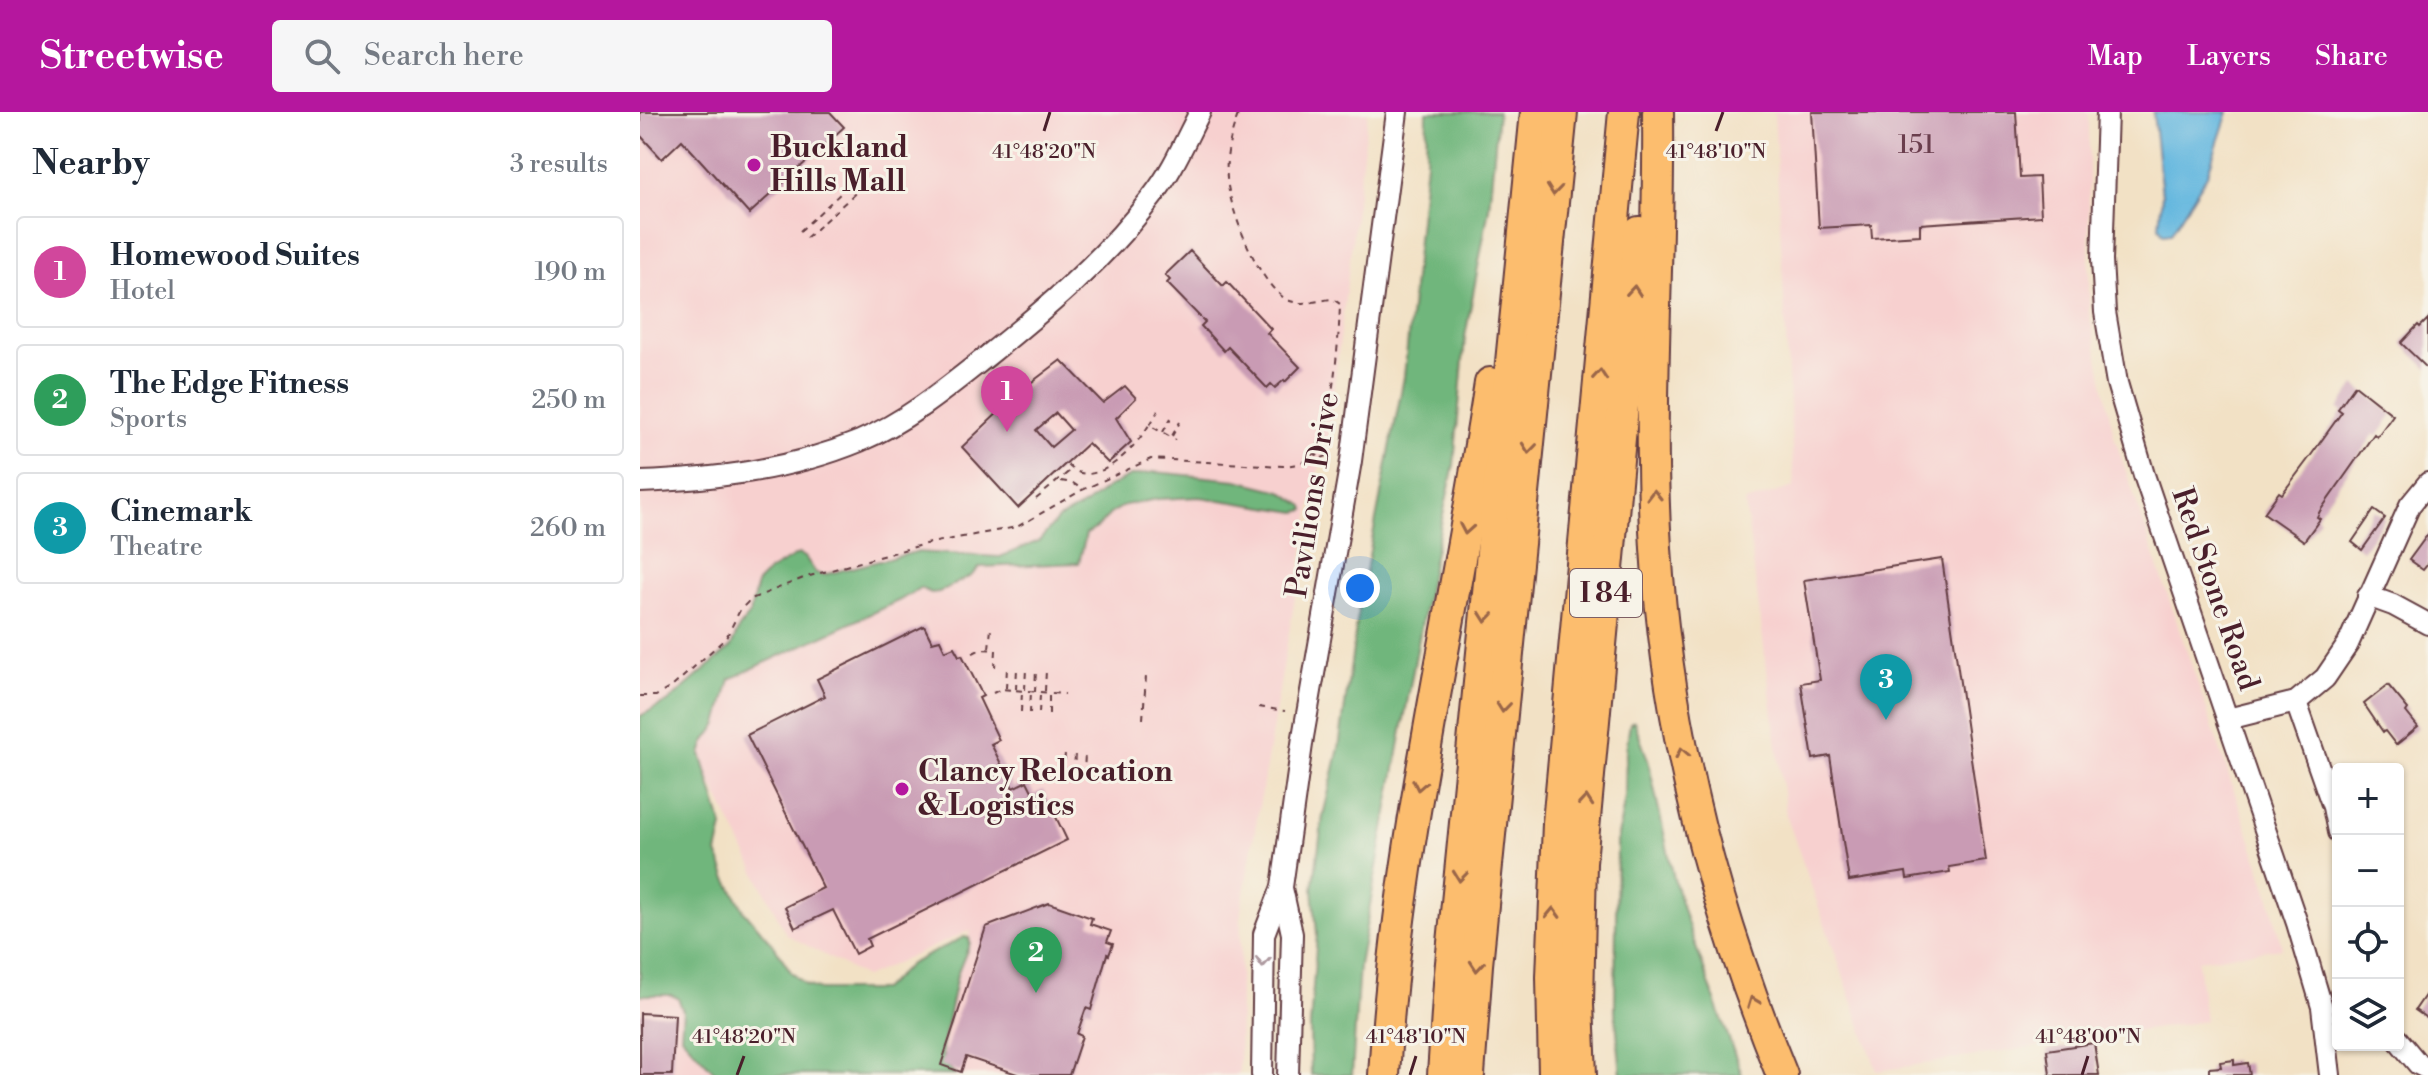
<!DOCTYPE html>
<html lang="en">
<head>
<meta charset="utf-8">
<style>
  :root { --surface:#fff; --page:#f6f6f7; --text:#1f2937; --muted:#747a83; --line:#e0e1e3; --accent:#b5179e }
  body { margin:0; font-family:"Libre Bodoni",serif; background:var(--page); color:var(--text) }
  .controls { position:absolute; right:24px; bottom:24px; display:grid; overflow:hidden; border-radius:8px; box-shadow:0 2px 6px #0004 }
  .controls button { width:72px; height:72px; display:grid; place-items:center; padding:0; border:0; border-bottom:2px solid var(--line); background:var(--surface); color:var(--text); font:40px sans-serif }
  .you { position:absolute; left:720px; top:476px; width:28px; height:28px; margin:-20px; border:6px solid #fff; border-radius:50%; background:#1a73e8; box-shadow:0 0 0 12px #1a73e833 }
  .badge { display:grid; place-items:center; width:52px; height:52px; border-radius:50%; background:var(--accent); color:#fff; font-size:26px; font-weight:700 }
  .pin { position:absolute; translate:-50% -66px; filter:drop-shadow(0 2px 4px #0008) }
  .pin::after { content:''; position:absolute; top:42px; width:28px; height:24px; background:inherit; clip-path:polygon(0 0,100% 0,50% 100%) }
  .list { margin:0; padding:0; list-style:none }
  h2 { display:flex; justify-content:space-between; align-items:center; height:104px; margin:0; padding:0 32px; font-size:34px }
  h2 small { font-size:26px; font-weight:400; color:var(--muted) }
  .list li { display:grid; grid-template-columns:52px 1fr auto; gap:24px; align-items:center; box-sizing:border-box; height:112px; margin:0 16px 16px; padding:0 16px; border:2px solid var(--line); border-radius:8px }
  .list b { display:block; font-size:30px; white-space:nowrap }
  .list p { margin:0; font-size:26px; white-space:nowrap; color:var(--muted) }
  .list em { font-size:26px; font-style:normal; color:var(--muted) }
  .icon { flex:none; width:44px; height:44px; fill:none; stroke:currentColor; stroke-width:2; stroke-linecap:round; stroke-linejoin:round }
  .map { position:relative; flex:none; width:1788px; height:963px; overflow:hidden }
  header { display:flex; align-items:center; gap:48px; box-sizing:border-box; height:112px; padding:0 40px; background:var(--accent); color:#fff }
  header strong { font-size:38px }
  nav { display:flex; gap:44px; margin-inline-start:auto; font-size:28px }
  .search { width:560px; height:72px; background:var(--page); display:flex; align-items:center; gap:20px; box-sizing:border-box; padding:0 28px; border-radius:8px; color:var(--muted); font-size:30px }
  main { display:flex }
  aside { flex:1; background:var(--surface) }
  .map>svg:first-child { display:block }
</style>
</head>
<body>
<header>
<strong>Streetwise</strong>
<div class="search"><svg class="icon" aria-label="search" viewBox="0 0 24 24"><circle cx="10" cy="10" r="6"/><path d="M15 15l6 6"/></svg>Search here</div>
<nav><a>Map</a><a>Layers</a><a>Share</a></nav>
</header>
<main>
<aside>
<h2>Nearby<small>3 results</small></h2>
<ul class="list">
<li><span class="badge" style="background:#d1479c">1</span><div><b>Homewood Suites</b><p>Hotel</p></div><em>190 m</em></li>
<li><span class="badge" style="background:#2e9e5b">2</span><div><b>The Edge Fitness</b><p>Sports</p></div><em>250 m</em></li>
<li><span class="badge" style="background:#0f9aa8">3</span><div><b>Cinemark</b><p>Theatre</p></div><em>260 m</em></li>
</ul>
</aside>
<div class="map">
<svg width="1788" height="963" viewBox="0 0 1788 963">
  <rect width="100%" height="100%" fill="#f7f3e8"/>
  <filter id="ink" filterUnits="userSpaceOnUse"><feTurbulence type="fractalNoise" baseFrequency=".0125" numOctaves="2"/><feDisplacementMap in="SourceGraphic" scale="16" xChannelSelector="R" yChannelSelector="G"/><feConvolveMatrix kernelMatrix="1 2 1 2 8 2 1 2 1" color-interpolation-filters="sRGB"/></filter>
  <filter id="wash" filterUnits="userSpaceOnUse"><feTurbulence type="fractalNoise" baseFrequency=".006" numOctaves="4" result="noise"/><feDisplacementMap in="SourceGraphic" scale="32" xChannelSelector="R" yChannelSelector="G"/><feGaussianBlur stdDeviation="1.8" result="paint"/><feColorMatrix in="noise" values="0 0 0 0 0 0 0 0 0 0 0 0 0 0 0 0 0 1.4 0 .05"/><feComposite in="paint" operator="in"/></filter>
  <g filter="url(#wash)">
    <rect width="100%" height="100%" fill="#f2e1c5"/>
    <g fill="#f7d0cf">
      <path d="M0 0H728L686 341 676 364 601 799 599 963H299L289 944 331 818 225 865 146 822 51 630 0 607Z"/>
      <path d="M1134 0H1449V201L1474 324 1629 782 1642 836 1558 848 1565 909 1237 959 1146 703 1105 390 1154 375Z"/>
      <path d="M0 869 56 872 122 963H0Z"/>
    </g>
    <g fill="#70b67b" stroke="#5d6a53" stroke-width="2">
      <path d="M787 0H858L849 96 825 225 814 353 794 444 719 853 712 963H671L670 914 677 822 673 777 683 704 699 636 719 494 764 265 786 49Z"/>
      <path d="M515 360 597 368 641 379 664 394 665 398 657 400 560 385 518 387 485 393 470 402 457 416 446 422 439 451 340 455 331 464 299 480 291 481 280 476 260 488 90 567 78 612 65 630 61 642 83 715 77 741 86 765 104 799 135 835 151 860 166 873 180 878H242L270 852 324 825 329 826 330 831 317 863 302 936 303 949 315 963H77L41 924 43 899 38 886 31 883H0V604L29 589 91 535 99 516 110 502 117 471 129 459 158 442 165 445 176 461 183 463 276 440 360 445 399 429 418 407 445 393 465 377 490 364Z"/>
      <path d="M994 609 1008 648 1034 767 1047 810 1102 963H981L975 897 977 729 985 685 986 638 990 611Z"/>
    </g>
    <path fill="#63b7df" stroke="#566b85" stroke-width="2" d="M1513 0H1588L1567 63 1531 121 1523 122 1519 114 1522 83Z"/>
    <g id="blocks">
      <g fill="#c99bb4" fill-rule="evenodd">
        <path d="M0 0H190L204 15 109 102 42 28 22 47 0 23Z"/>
        <path d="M1172 0H1376L1380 66 1399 65 1401 104 1280 112V123L1232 126 1231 113 1179 116Z"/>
        <path d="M550 139 583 174 587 170 631 217 627 221 660 255 645 270 644 268 635 276 631 272 627 276 588 235 584 239 561 214 565 210 527 171 530 168 525 163Z"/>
        <path d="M1788 207V257L1761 231 1778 213 1780 215Z"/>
        <path d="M421 248 463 291 485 274 496 286 476 306 491 330 468 351 448 331 378 396 322 335 384 276ZM416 301 431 318 411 335 396 318Z"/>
        <path d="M1715 273 1753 303 1737 325 1734 322 1711 355 1680 399 1677 405 1680 407 1664 429 1624 401 1639 380 1642 382 1669 346 1702 300 1698 297Z"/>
        <path d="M1734 398 1745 406 1722 438 1712 430Z"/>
        <path d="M1788 422V452L1783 458 1769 448Z"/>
        <path d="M1302 447 1346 749 1309 755 1310 760 1267 767 1266 760 1209 769 1190 644 1173 647 1161 571 1180 568 1164 468Z"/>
        <path d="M284 514 292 530 300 528 305 539 314 535 319 544 322 543 343 584 339 586 359 628 351 632 373 676 387 669 394 683 403 678 427 728 227 827 230 834 215 842 193 798 155 816 145 795 183 776 107 623 185 584 177 567Z"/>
        <path d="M1748 573 1768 597 1766 600 1778 615 1756 633 1745 619 1743 620 1724 592Z"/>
        <path d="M409 791 452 806 450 812 471 819 467 830 473 832 469 843 467 842 451 898 446 896 437 922 442 924 429 963H380L326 945 321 960 301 953 346 815Z"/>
        <path d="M1788 879V907L1775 898Z"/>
        <path d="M0 901 35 903 32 963H0Z"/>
        <path d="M1454 931 1459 963H1410L1407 938Z"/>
        <path d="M1594 948V953L1608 951 1610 963H1569V956L1581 955 1580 950Z"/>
      </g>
    </g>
  </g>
  <g filter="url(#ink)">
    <use href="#blocks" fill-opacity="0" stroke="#633c42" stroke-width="2"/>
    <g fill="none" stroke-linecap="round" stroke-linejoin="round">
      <defs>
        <g id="minor">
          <path d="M1467 0 1462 148 1465 200 1477 271 1504 363 1657 811 1682 895 1690 963"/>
          <path d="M0 370C75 367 150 358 220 329 267 309 307 276 346 245 407 196 465 147 512 85 532 60 545 29 560 0"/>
          <path d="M1728 484 1753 493 1788 512"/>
          <path d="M1656 590 1693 695 1698 720"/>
          <path d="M1588 607 1656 590 1685 566 1708 532 1770 393 1788 371"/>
          <path d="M642 776 652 822 648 963"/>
          <path d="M1758 928 1778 952 1788 957"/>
          <path d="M622 963 624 822 642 775 663 625 711 349 757 0"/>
        </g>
        <g id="highway">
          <path d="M1018 0C1020 145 1007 291 1016 436 1027 618 1073 794 1142 963"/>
          <path d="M744 963C758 729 815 502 850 271"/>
          <path d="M803 963 809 871 896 0"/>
          <path d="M829 963 837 853 922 0"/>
          <path d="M914 963 912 865 918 711 984 0"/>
          <path d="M941 963 938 892 941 750 999 120"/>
        </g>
      </defs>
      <use href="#minor" stroke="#633c42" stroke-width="24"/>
      <use href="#highway" stroke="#633c42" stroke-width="34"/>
      <g stroke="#633c42" stroke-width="2" stroke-dasharray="6 6" stroke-linecap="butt">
        <path d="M160 119 215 68"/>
        <path d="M166 126 222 75"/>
        <path d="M510 313 518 299"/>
        <path d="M523 320 531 306"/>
        <path d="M532 324 540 310"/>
        <path d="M673 341 682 346 688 357"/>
        <path d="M682 346 691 342"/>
        <path d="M428 353C454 381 496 335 509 313L536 328"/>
        <path d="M421 369 433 371 440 376"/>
        <path d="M396 387 432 357"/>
        <path d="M349 536 351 517"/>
        <path d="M333 541 341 537 356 538 355 555"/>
        <path d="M366 576 367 555"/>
        <path d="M376 577 377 556"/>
        <path d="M385 578 386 556"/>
        <path d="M405 579 406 558"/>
        <path d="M395 580 396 557"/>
        <path d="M353 581 361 577 425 582"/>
        <path d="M0 584H16L33 574 86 526 100 498 111 487 166 465 285 432 377 415 442 378 511 347 643 354C653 353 664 352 671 344 693 318 699 226 700 192L693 187C679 188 664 194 650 189 620 178 589 96 587 66 585 43 591 22 599 0"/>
        <path d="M619 595 645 599"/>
        <path d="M381 600 382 580"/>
        <path d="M390 601 391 579"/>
        <path d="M399 601 400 583"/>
        <path d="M409 602V583"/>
        <path d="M503 607 506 564"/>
        <path d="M424 660 425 640"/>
        <path d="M434 661 435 641"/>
        <path d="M408 666 419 661 444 662 445 641"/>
      </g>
      <use href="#minor" stroke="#fff" stroke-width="20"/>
      <use href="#highway" stroke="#fcbd6e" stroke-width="30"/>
    </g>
    <defs><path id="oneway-chevron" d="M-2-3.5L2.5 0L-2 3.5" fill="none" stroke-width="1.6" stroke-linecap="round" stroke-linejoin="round" transform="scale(2)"/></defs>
    <g stroke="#9a6649">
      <use href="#oneway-chevron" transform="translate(914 78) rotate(96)"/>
      <use href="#oneway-chevron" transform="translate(994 179) rotate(-85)"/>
      <use href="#oneway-chevron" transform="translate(960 263) rotate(-85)"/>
      <use href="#oneway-chevron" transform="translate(889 336) rotate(96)"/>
      <use href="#oneway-chevron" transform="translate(1014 383) rotate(-91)"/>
      <use href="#oneway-chevron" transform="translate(826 417) rotate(100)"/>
      <use href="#oneway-chevron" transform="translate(846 505) rotate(96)"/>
      <use href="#oneway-chevron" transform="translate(863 595) rotate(96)"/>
      <use href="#oneway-chevron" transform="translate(1042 641) rotate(-101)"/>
      <use href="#oneway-chevron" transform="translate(779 673) rotate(101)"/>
      <use href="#oneway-chevron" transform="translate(946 689) rotate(-85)"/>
      <use href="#oneway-chevron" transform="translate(820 764) rotate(96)"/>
      <use href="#oneway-chevron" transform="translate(913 801) rotate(-88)"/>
      <use href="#oneway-chevron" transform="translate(837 854) rotate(95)"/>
      <use href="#oneway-chevron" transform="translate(1113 890) rotate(-111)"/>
    </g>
    <use stroke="#ae9aa0" href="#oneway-chevron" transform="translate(623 850) rotate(93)"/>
  </g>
  <path fill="none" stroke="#4a1f2b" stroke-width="3" d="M404 19 410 0M1076 19 1083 0M97 963 104 944M770 963 776 944M1442 963 1448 944"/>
  <g fill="#b5179e" stroke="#f7f3e8" stroke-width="3">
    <circle cx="114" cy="53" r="8"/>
    <circle cx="262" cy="677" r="8"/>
  </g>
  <g text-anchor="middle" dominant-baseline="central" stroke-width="6" stroke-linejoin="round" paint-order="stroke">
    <g font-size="26" fill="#6a3e4d">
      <text x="1276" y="33">151</text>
    </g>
    <rect fill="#f7f3e8" stroke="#7e5f64" stroke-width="2" x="930" y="457" width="72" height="48" rx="6"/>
    <g font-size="28" font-weight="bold" fill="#4a1f2b">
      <text x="966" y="481">I 84</text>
    </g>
    <g font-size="30" font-weight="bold" fill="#4a1f2b" stroke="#f7f3e8" text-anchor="start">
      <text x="130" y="36">Buckland<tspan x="130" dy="34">Hills Mall</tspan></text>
      <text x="278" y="660">Clancy Relocation<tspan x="278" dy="34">&amp; Logistics</tspan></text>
    </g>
    <g font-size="30" fill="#4a1f2b" stroke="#f7f3e8">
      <text transform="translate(673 383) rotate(-81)">Pavilions Drive</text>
      <text transform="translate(1575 477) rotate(71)">Red Stone Road</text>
    </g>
  </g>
  <g font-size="20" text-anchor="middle" fill="#4a1f2b" stroke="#f7f3e8" stroke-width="6" stroke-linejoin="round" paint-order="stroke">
    <text x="404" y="46">41°48'20"N</text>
    <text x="1076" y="46">41°48'10"N</text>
    <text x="104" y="931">41°48'20"N</text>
    <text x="776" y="931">41°48'10"N</text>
    <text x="1448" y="931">41°48'00"N</text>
  </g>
</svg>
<div class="controls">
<button>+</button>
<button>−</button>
<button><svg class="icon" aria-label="locate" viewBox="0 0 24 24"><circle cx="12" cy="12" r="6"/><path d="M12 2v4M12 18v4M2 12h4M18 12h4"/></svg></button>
<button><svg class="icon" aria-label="layers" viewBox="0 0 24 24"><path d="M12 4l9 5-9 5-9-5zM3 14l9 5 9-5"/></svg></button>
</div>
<div class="you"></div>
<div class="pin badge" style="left:367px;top:320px;background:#d1479c">1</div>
<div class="pin badge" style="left:396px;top:881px;background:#2e9e5b">2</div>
<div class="pin badge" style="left:1246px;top:608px;background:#0f9aa8">3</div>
</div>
</main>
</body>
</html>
